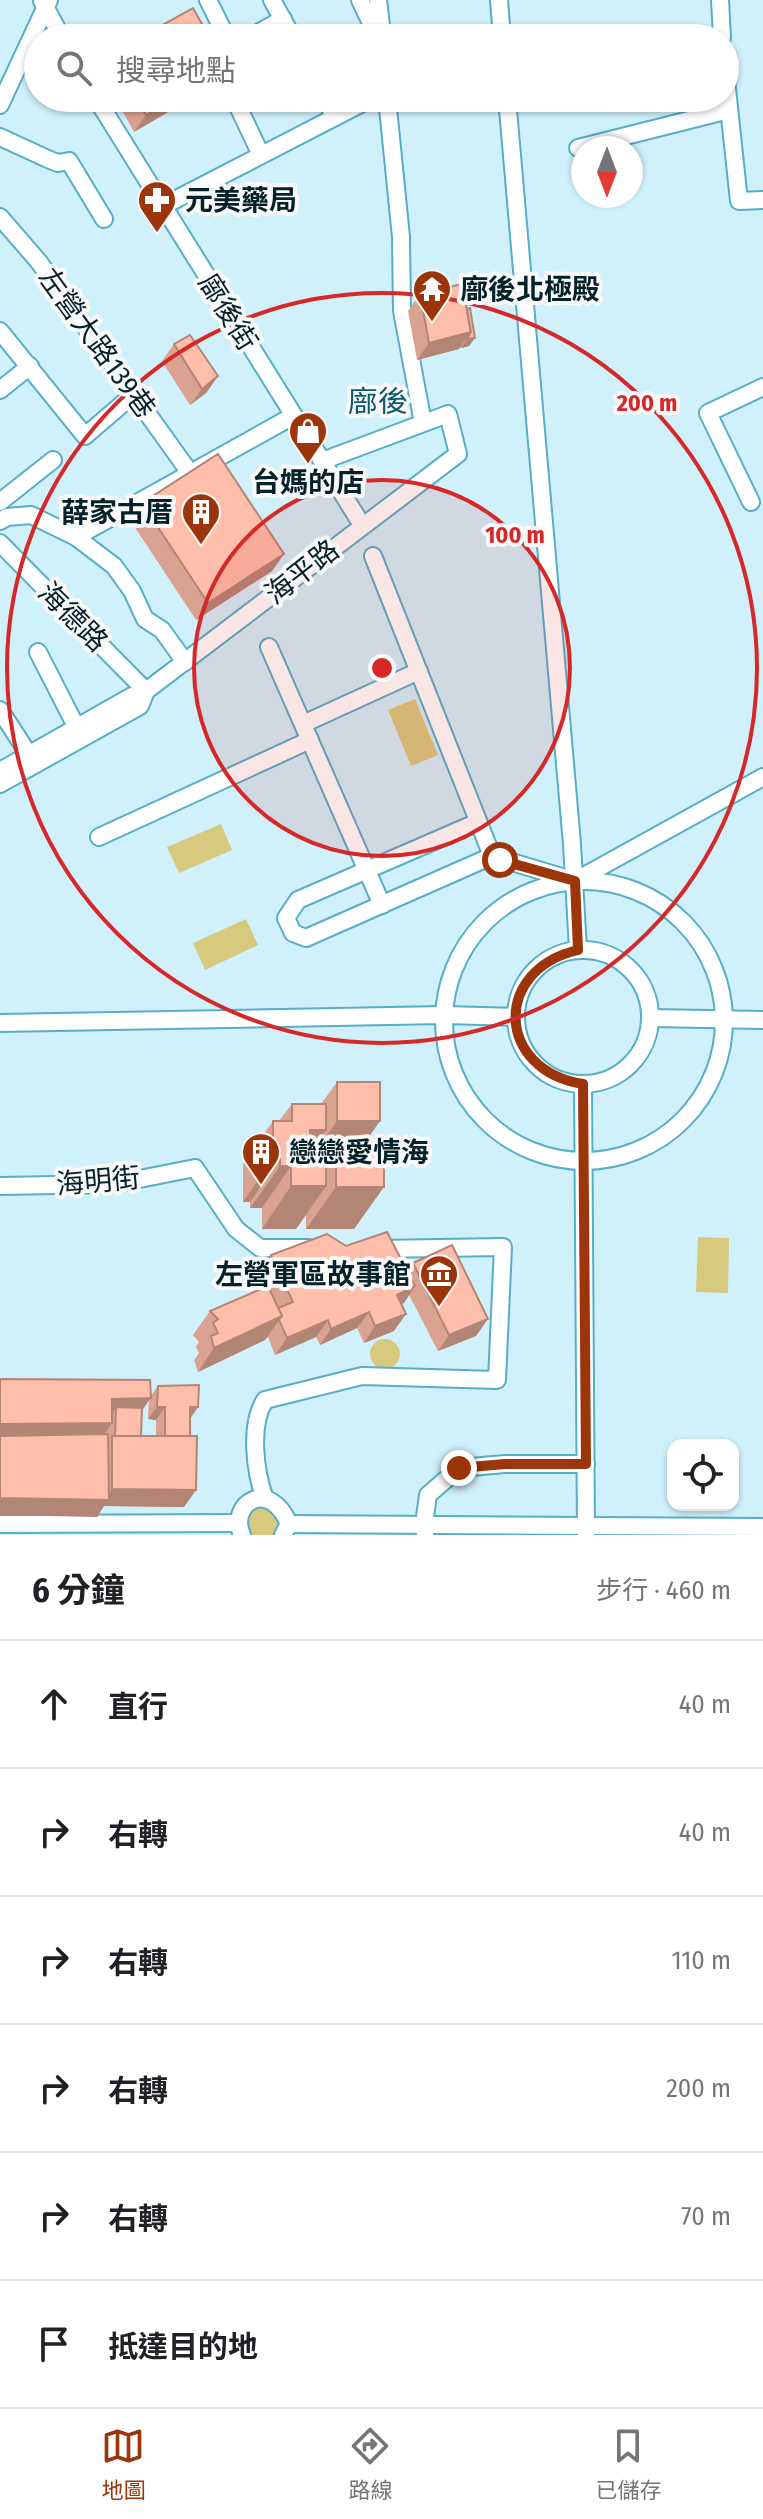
<!DOCTYPE html>
<html lang="zh-TW">
<head>
<meta charset="utf-8">
<style>
  :root { --surface:#fff; --page:#f6f6f6; --text:#202124; --muted:#757577; --line:#e0e0e0; --accent:#9c360a }
  body { margin:0; font-family:"Fira Sans Condensed","Noto Sans TC",sans-serif; background:var(--page); color:var(--text) }
  .controls { position:absolute; right:24px; bottom:24px; display:grid; overflow:hidden; border-radius:16px; box-shadow:0 2px 6px #0004 }
  .controls button { width:72px; height:72px; display:grid; place-items:center; padding:0; border:0; border-bottom:2px solid var(--line); background:var(--surface); color:var(--text); font:40px sans-serif }
  .compass { position:absolute; left:571px; top:136px; width:72px; height:72px; border-radius:50%; background:var(--surface); box-shadow:0 2px 6px #0004; rotate:180deg }
  .stop { position:absolute; width:24px; height:24px; margin:-18px; border:6px solid #9c360a; border-radius:50%; background:#fff }
  .stop.end { background:#9c360a; border-color:#fff; box-shadow:0 2px 8px #0008 }
  .list { margin:0; padding:0; list-style:none }
  h2 { display:flex; justify-content:space-between; align-items:center; height:104px; margin:0; padding:0 32px; font-size:34px }
  h2 small { font-size:26px; font-weight:400; color:var(--muted) }
  .list li { display:grid; grid-template-columns:52px 1fr auto; gap:24px; align-items:center; box-sizing:border-box; height:128px; padding:0 32px; border-top:2px solid var(--line) }
  .list b { display:block; font-size:30px; white-space:nowrap }
  .list em { font-size:26px; font-style:normal; color:var(--muted) }
  .icon { flex:none; width:44px; height:44px; fill:none; stroke:currentColor; stroke-width:2; stroke-linecap:round; stroke-linejoin:round }
  .map { position:relative; flex:none; width:763px; height:1535px; overflow:hidden }
  .search { position:absolute; background:var(--surface); box-shadow:0 2px 6px #0004; left:24px; right:24px; top:24px; height:88px; display:flex; align-items:center; gap:20px; box-sizing:border-box; padding:0 28px; border-radius:44px; color:var(--muted); font-size:30px }
  .sheet { height:872px; background:var(--surface) }
  nav { display:flex; justify-content:space-around; align-items:center; box-sizing:border-box; height:112px; border-top:2px solid var(--line); background:var(--surface); font-size:22px; color:var(--muted) }
  nav a { display:grid; justify-items:center; gap:4px }
  nav .on { color:var(--accent) }
  .map>svg:first-child { display:block }
</style>
</head>
<body>
<div class="map">
<svg width="763" height="1535" viewBox="0 0 763 1535">
  <rect width="100%" height="100%" fill="#d0f1fc"/>
  <g fill="#d7ca7f">
    <path d="M415 699 438 755 411 766 388 710Z"/>
    <path d="M221 824 232 850 179 873 167 847Z"/>
    <path d="M246 919 258 945 205 970 193 943Z"/>
    <path d="M698 1237 729 1238 728 1293 696 1292Z"/>
    <circle cx="385" cy="1354" r="15"/>
    <path d="M259 1502 282 1513 278 1535H248L245 1515Z"/>
  </g>
  <g fill="none" stroke-linecap="round" stroke-linejoin="round">
    <defs>
      <g id="minor">
        <path d="M208 0 227 38"/>
        <path d="M272 0 293 38"/>
        <path d="M360 0 378 38"/>
        <path d="M378 0 382 34"/>
        <path d="M499 0 502 38"/>
        <path d="M720 0 722 38"/>
        <path d="M42 1 62 38"/>
        <path d="M249 38 283 19"/>
        <path d="M725 70 739 201 763 200"/>
        <path d="M96 98 362 525"/>
        <path d="M234 98 261 155"/>
        <path d="M324 98 335 117"/>
        <path d="M387 98 401 237 402 311 423 423"/>
        <path d="M507 98 572 844 578 950"/>
        <path d="M0 105 49 0"/>
        <path d="M0 137 50 160 58 163 69 161 104 219"/>
        <path d="M578 148 729 110"/>
        <path d="M163 206 372 98"/>
        <path d="M0 217 39 262 190 473"/>
        <path d="M0 331 85 436 134 394"/>
        <path d="M0 390 30 366"/>
        <path d="M0 502 53 460"/>
        <path d="M751 502 708 413 763 387"/>
        <path d="M0 521 7 517 31 515 76 537 114 566 132 591 145 619 162 630 185 662"/>
        <path d="M76 537 293 416"/>
        <path d="M0 543 146 691"/>
        <path d="M373 556 492 856"/>
        <path d="M269 647 382 905"/>
        <path d="M38 652 81 736"/>
        <path d="M0 710 35 764"/>
        <path d="M303 724 419 671"/>
        <path d="M0 771 132 696 146 691 458 454 448 414 322 461"/>
        <path d="M0 784 140 706 146 691"/>
        <path d="M478 822 298 900 286 918 293 933 306 938 492 856 575 881 763 777"/>
        <path d="M99 837 310 740"/>
        <circle cx="584" cy="1021" r="140"/>
        <circle cx="583" cy="1017" r="67"/>
        <path d="M651 1018 763 1020"/>
        <path d="M0 1023 444 1015 516 1017"/>
        <path d="M583 1084 586 1534"/>
        <path d="M0 1186 114 1184 195 1168 236 1229 260 1248H309"/>
        <path d="M265 1499C255 1472 249 1425 265 1400L362 1376 497 1380 503 1247 377 1249"/>
        <path d="M0 1524 239 1523"/>
        <path d="M289 1524 763 1527"/>
        <path d="M242 1535C228 1504 269 1477 289 1524L283 1535"/>
        <path d="M425 1535 424 1524 428 1495 459 1468 505 1464H586"/>
      </g>
    </defs>
    <use href="#minor" stroke="#56aec9" stroke-width="20"/>
    <use href="#minor" stroke="#fff" stroke-width="16"/>
  </g>
  <g fill="#daa391" fill-rule="evenodd">
    <path d="M115 98H192L134 132Z"/>
    <path d="M462 284 469 346 461 348V347L459 349 417 360 408 311 420 294Z"/>
    <path d="M174 344 218 376 206 393 190 405 162 361Z"/>
    <path d="M142 503 284 554 272 571 196 620 130 520Z"/>
    <path d="M337 1082 362 1147 354 1229H306V1215L296 1229H262V1208H250V1202H243V1164L273 1121H279L292 1104H321Z"/>
    <path d="M346 1246 408 1272 413 1263 476 1336 438 1351 409 1295 401 1304 394 1331 364 1343 357 1328 320 1345 316 1337 275 1355 268 1337 265 1340 198 1372 194 1360 199 1353 196 1347 199 1342 193 1335 210 1311 266 1287 260 1272 271 1255Z"/>
    <path d="M0 1379 150 1397 158 1386 198 1407 190 1419 189 1436 196 1490 184 1507 104 1506 97 1517ZM149 1400 148 1419 156 1420V1436H141L142 1411Z"/>
  </g>
  <g fill="#b28576">
    <path d="M175 98H192L134 132 146 115Z"/>
    <path d="M471 332 459 349 417 360 429 343Z"/>
    <path d="M475 338 469 346 461 348 467 339Z"/>
    <path d="M218 376 206 393 190 405 202 389Z"/>
    <path d="M284 554 272 571 196 620 208 603Z"/>
    <path d="M337 1121H380L351 1163 336 1147 324 1164H307Z"/>
    <path d="M310 1130H326L297 1173 291 1166 262 1208H250L280 1166Z"/>
    <path d="M273 1159H280L250 1202H243Z"/>
    <path d="M291 1186H326L296 1229H262Z"/>
    <path d="M336 1187H384L354 1229H306Z"/>
    <path d="M415 1286 404 1303 385 1312 397 1295Z"/>
    <path d="M369 1312 357 1328 320 1345 331 1329Z"/>
    <path d="M406 1314 394 1331 364 1343 375 1326Z"/>
    <path d="M282 1316 265 1340 198 1372 214 1348Z"/>
    <path d="M488 1319 476 1336 438 1351 449 1335Z"/>
    <path d="M328 1320 316 1337 275 1355 287 1338Z"/>
    <path d="M151 1398 139 1414 116 1407 111 1415 112 1399Z"/>
    <path d="M157 1407H165L156 1420 148 1419Z"/>
    <path d="M190 1407H198L189 1420Z"/>
    <path d="M112 1423 100 1440 0 1441V1424Z"/>
    <path d="M112 1489 196 1490 184 1507 104 1506 97 1517 0 1515V1498L105 1500Z"/>
  </g>
  <g fill="#febea9" stroke="#b28576" stroke-width="2">
    <path d="M193 8 206 31 193 38H149L146 34Z"/>
    <path d="M136 98H175L146 115Z"/>
    <path d="M462 284 471 332 429 343 420 294Z"/>
    <path d="M470 308 475 338 467 339 471 332 467 309Z"/>
    <path d="M190 335 218 376 202 389 174 344Z"/>
    <path d="M218 454 284 554 208 603 142 503Z"/>
    <rect x="337" y="1082" width="43" height="39"/>
    <path d="M292 1104H326V1130H310V1157H326V1186H291V1166H280V1159H273V1121H292Z"/>
    <rect x="336" y="1147" width="48" height="40"/>
    <path d="M387 1232 415 1286 397 1295 406 1314 375 1326 369 1312 331 1329 328 1320 287 1338 279 1320 282 1316 278 1308 293 1302 271 1255 327 1234 346 1246Z"/>
    <path d="M452 1245 488 1319 449 1335 413 1263Z"/>
    <path d="M268 1286 282 1316 214 1348 211 1336 218 1333 213 1323 218 1319 210 1311Z"/>
    <path d="M0 1379 150 1380 151 1398 112 1399V1423L0 1424Z"/>
    <path d="M199 1385 198 1407H190V1436H165V1407H157L158 1386Z"/>
    <path d="M116 1407 142 1408 141 1436H115Z"/>
    <path d="M108 1434 109 1500 0 1498V1436Z"/>
    <path d="M112 1436H197L196 1490 112 1489Z"/>
  </g>
  <g fill="none" stroke-linecap="round" stroke-linejoin="round">
    <path stroke="#9c360a" stroke-width="10" d="M459 1468 505 1464H586L583 1084C496 1070 492 970 578 950L575 881 500 860"/>
  </g>
  <circle cx="382" cy="668" r="188" fill="#d62828" fill-opacity=".12"/>
  <g fill="none" stroke="#d62828" stroke-width="4">
    <circle cx="382" cy="668" r="188"/>
    <circle cx="382" cy="668" r="375"/>
  </g>
  <defs>
    <symbol id="pharmacy-pin" viewBox="-11 -11 22 30"><path d="M0 17L-7.5 6A9.5 9.5 0 1 1 7.5 6Z" fill="#9c360a" stroke="#f8f8f8"/><path d="M-2-6h4v4h4v4h-4v4h-4v-4h-4v-4h4Z" fill="#fff"/></symbol>
    <symbol id="temple-pin" viewBox="-11 -11 22 30"><path d="M0 17L-7.5 6A9.5 9.5 0 1 1 7.5 6Z" fill="#9c360a" stroke="#f8f8f8"/><path d="M0-6L5-2H3V0L6.5 2.5H4V6H1.5V3h-3V6H-4V2.5H-6.5L-3 0V-2H-5Z" fill="#fff"/></symbol>
    <symbol id="shop-pin" viewBox="-11 -11 22 30"><path d="M0 17L-7.5 6A9.5 9.5 0 1 1 7.5 6Z" fill="#9c360a" stroke="#f8f8f8"/><path d="M-5-2.5h2.3a2.7 3.5 0 0 1 5.4 0H5L5.5 6h-11ZM-1.5-2.5h3a1.5 2.3 0 0 0-3 0Z" fill="#fff"/></symbol>
    <symbol id="building-pin" viewBox="-11 -11 22 30"><path d="M0 17L-7.5 6A9.5 9.5 0 1 1 7.5 6Z" fill="#9c360a" stroke="#f8f8f8"/><path d="M-4-6H4V6H1V3H-1V6H-4ZM-2.5-4.3h1.7v1.8h-1.7ZM.8-4.3h1.7v1.8H.8ZM-2.5-1h1.7V.8h-1.7ZM.8-1h1.7V.8H.8Z" fill="#fff"/></symbol>
    <symbol id="museum-pin" viewBox="-11 -11 22 30"><path d="M0 17L-7.5 6A9.5 9.5 0 1 1 7.5 6Z" fill="#9c360a" stroke="#f8f8f8"/><path d="M0-6L6-3V-2H-6V-3ZM-5-1h2V3h-2ZM-1-1h2V3h-2ZM3-1h2V3H3ZM-6 4H6V6H-6Z" fill="#fff"/></symbol>
  </defs>
  <g fill-rule="evenodd">
    <use href="#pharmacy-pin" x="135" y="178" width="44" height="60"/>
    <use href="#temple-pin" x="410" y="267" width="44" height="60"/>
    <use href="#shop-pin" x="286" y="409" width="44" height="60"/>
    <use href="#building-pin" x="179" y="490" width="44" height="60"/>
    <use href="#building-pin" x="239" y="1130" width="44" height="60"/>
    <use href="#museum-pin" x="417" y="1252" width="44" height="60"/>
  </g>
  <g text-anchor="middle" dominant-baseline="central" stroke-width="8" stroke-linejoin="round" paint-order="stroke">
    <g font-size="28" font-weight="bold" fill="#052129" stroke="#f8f8f8" text-anchor="start">
      <text x="185" y="200">元美藥局</text>
      <text x="460" y="289">廍後北極殿</text>
      <text x="308" y="482" text-anchor="middle">台媽的店</text>
      <text x="173" y="512" text-anchor="end">薛家古厝</text>
      <text x="289" y="1152">戀戀愛情海</text>
      <text x="411" y="1274" text-anchor="end">左營軍區故事館</text>
    </g>
    <g font-size="28" fill="#052129" stroke="#f8f8f8">
      <text transform="translate(228 312) rotate(58)">廍後街</text>
      <text transform="translate(97 343) rotate(54)">左營大路139巷</text>
      <text transform="translate(302 572) rotate(-38)">海平路</text>
      <text transform="translate(73 617) rotate(45)">海德路</text>
      <text transform="translate(98 1181) rotate(-5)">海明街</text>
    </g>
    <g font-size="30" fill="#0d596c" stroke="#f8f8f8">
      <text x="378" y="402">廍後</text>
    </g>
  </g>
  <circle cx="382" cy="668" r="12" fill="#d62828" stroke="#f8f8f8" stroke-width="4"/>
  <g font-size="24" text-anchor="middle" font-weight="bold" fill="#d62828" stroke="#f8f8f8" stroke-width="8" stroke-linejoin="round" paint-order="stroke">
    <text x="647" y="411">200 m</text>
    <text x="515" y="543">100 m</text>
  </g>
</svg>
<div class="controls">
<button><svg class="icon" aria-label="locate" viewBox="0 0 24 24"><circle cx="12" cy="12" r="6"/><path d="M12 2v4M12 18v4M2 12h4M18 12h4"/></svg></button>
</div>
<svg class="compass" viewBox="-18 -18 36 36"><path d="M0-13l5 13h-10z" fill="#e53935"/><path d="M0 13l5-13h-10z" fill="#757577"/></svg>
<div class="stop" style="left:500px;top:860px"></div>
<div class="stop end" style="left:459px;top:1468px"></div>
<div class="search"><svg class="icon" aria-label="search" viewBox="0 0 24 24"><circle cx="10" cy="10" r="6"/><path d="M15 15l6 6"/></svg>搜尋地點</div>
</div>
<section class="sheet">
<h2>6 分鐘<small>步行 · 460 m</small></h2>
<ul class="list">
<li><svg class="icon" aria-label="ahead" viewBox="0 0 24 24"><path d="M12 20V5M6 11l6-6 6 6"/></svg><div><b>直行</b></div><em>40 m</em></li>
<li><svg class="icon" aria-label="right" viewBox="0 0 24 24"><path d="M7 20v-9h11M14 6l5 5-5 5"/></svg><div><b>右轉</b></div><em>40 m</em></li>
<li><svg class="icon" aria-label="right" viewBox="0 0 24 24"><path d="M7 20v-9h11M14 6l5 5-5 5"/></svg><div><b>右轉</b></div><em>110 m</em></li>
<li><svg class="icon" aria-label="right" viewBox="0 0 24 24"><path d="M7 20v-9h11M14 6l5 5-5 5"/></svg><div><b>右轉</b></div><em>200 m</em></li>
<li><svg class="icon" aria-label="right" viewBox="0 0 24 24"><path d="M7 20v-9h11M14 6l5 5-5 5"/></svg><div><b>右轉</b></div><em>70 m</em></li>
<li><svg class="icon" aria-label="arrive" viewBox="0 0 24 24"><path d="M6 21V4h12l-3 4 3 4H6"/></svg><div><b>抵達目的地</b></div></li>
</ul>
</section>
<nav>
<a class="on"><svg class="icon" aria-label="map" viewBox="0 0 24 24"><path d="M3 6l6-2 6 2 6-2v14l-6 2-6-2-6 2zM9 4v14M15 6v14"/></svg>地圖</a>
<a><svg class="icon" aria-label="directions" viewBox="0 0 24 24"><path d="M12 3l9 9-9 9-9-9zM9 14v-3h6M13 9l2 2-2 2"/></svg>路線</a>
<a><svg class="icon" aria-label="saved" viewBox="0 0 24 24"><path d="M7 4h10v16l-5-4-5 4z"/></svg>已儲存</a>
</nav>
</body>
</html>
